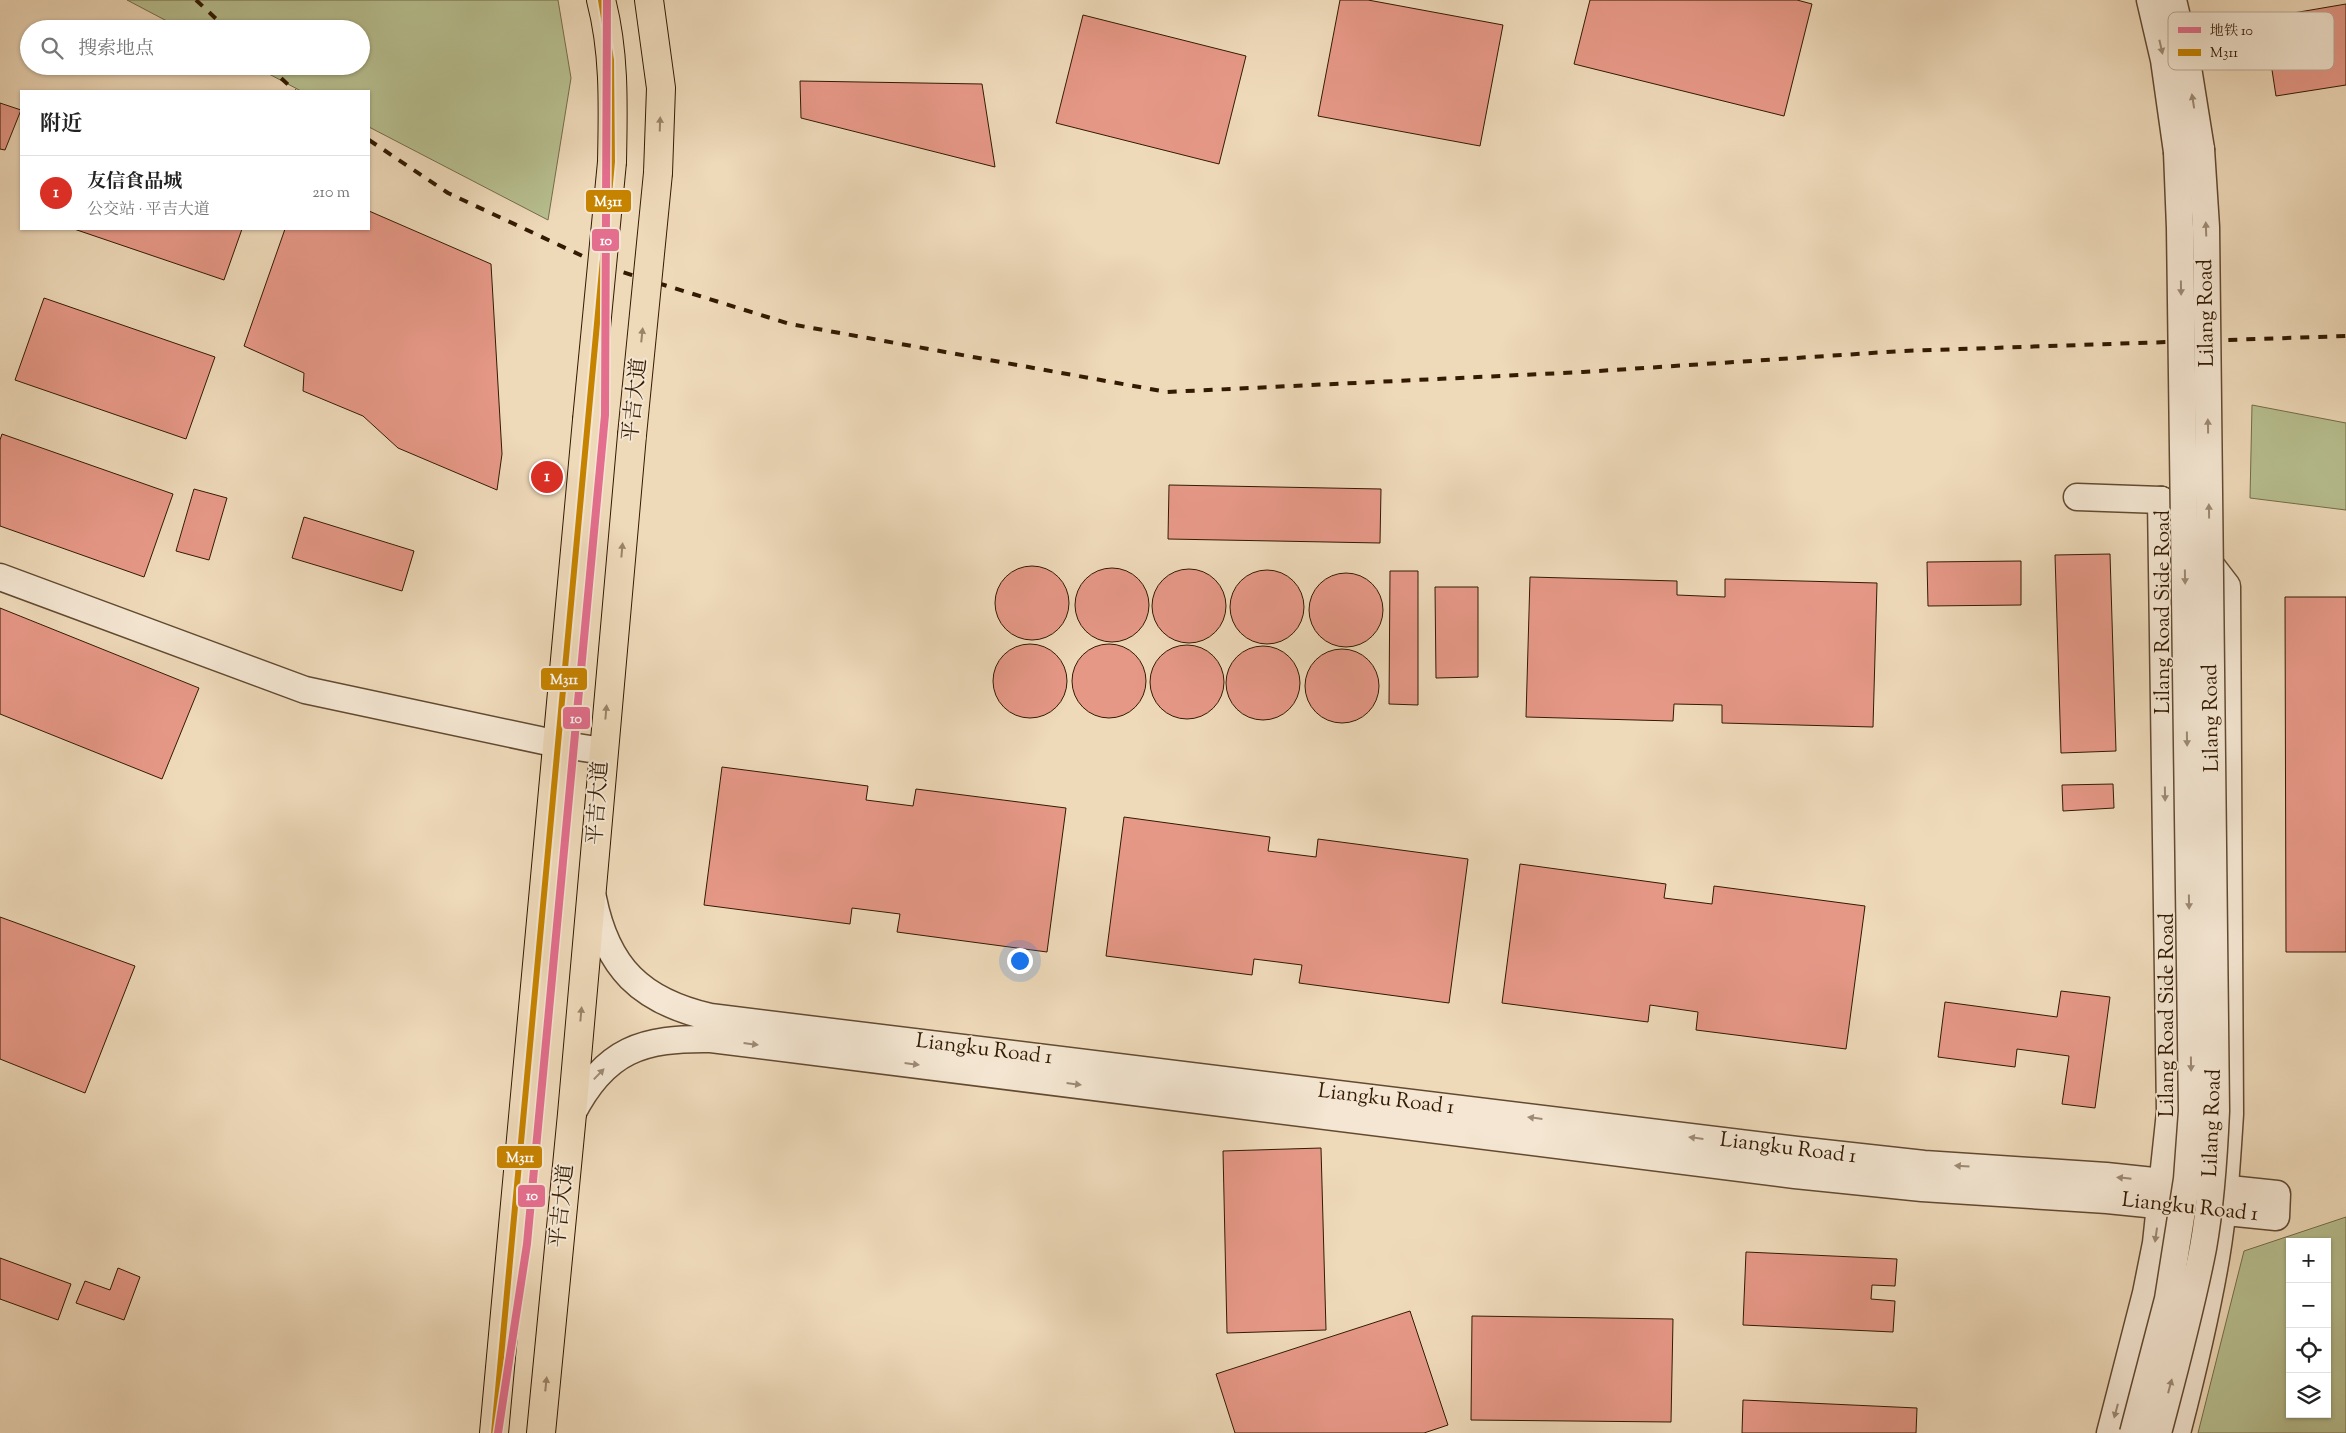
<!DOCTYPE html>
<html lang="zh">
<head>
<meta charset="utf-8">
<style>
  :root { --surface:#fff; --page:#f6f6f6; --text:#222; --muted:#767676; --line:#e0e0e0; --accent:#d93025 }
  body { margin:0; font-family:"Sorts Mill Goudy","Noto Serif SC",serif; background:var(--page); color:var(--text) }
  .controls { position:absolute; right:15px; bottom:15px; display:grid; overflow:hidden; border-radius:0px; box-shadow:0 1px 4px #0004 }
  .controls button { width:45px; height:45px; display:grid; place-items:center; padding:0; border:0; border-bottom:1px solid var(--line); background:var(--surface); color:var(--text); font:25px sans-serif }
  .you { position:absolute; left:1019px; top:960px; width:18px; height:18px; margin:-12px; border:4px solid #fff; border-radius:50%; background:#1a73e8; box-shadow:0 0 0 8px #1a73e833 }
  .badge { display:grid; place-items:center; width:32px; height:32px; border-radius:50%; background:var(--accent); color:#fff; font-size:16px; font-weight:700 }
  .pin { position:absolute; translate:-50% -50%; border:2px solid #fff; box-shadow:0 1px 5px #0006 }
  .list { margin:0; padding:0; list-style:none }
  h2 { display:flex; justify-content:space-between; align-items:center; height:65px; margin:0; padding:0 20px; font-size:21px }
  h2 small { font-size:16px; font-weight:400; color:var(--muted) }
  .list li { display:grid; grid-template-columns:32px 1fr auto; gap:15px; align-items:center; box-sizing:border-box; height:75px; padding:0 20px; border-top:1px solid var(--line) }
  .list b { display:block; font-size:19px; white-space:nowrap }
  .list p { margin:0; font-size:16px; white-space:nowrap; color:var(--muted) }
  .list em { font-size:16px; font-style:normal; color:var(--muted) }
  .icon { flex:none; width:28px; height:28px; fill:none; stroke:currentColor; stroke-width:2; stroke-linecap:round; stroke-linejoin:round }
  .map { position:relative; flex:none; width:2346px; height:1433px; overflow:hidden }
  .search { position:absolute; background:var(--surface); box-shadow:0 1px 4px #0004; left:20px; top:20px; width:350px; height:55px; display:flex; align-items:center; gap:12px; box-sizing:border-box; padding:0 18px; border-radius:28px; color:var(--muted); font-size:19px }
  .panel { position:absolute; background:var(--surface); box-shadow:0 1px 4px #0004; left:20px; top:90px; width:350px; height:140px; border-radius:0px }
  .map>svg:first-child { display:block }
</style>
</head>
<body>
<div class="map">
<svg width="2346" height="1433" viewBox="0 0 2346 1433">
  <rect width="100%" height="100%" fill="#eed9b9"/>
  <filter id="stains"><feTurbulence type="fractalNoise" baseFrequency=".004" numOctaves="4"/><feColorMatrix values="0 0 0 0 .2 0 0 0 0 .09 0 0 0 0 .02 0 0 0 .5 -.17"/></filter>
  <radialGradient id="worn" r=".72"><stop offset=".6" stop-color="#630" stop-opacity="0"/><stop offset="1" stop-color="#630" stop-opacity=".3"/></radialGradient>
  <g fill="#b7bf90" stroke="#756c49" fill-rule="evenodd">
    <path d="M127 0H558L571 78 548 220 369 127V91H301L254 66H361V29H182Z"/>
    <path d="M2252 405 2346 423V510L2250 498Z"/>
    <path d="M2346 1217V1433H2198L2244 1251ZM2290 1242H2327V1414H2290Z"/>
  </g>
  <g fill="#e69887" stroke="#331a02">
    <path d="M1340 0H1368L1503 25 1480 146 1318 116Z"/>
    <path d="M1590 0H1797L1812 4 1784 116 1574 64Z"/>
    <path d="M2346 4V85L2276 96 2264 18Z"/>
    <path d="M1083 15 1246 56 1219 164 1056 123Z"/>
    <path d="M800 81 982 84 995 167 801 118Z"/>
    <path d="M0 103 21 110 5 150 0 149Z"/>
    <path d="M369 211 491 264 502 454 497 490 398 448 363 416 303 391 304 373 244 346 285 229H369Z"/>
    <path d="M74 229H242L224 280Z"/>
    <path d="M44 298 215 357 186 439 15 380Z"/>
    <path d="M2 434 173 494 144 577 0 526V440Z"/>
    <path d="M1169 485 1381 489 1380 543 1168 539Z"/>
    <path d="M194 489 227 498 209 560 176 551Z"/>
    <path d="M304 517 414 551 402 591 292 558Z"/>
    <path d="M2110 554 2116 751 2061 753 2055 555Z"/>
    <path d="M2021 561V605L1928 606 1927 562Z"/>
    <circle cx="1032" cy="603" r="37"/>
    <circle cx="1112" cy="605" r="37"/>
    <circle cx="1189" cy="606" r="37"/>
    <circle cx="1267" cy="607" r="37"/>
    <path d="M1390 571H1418V705L1389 704Z"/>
    <circle cx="1346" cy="610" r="37"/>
    <path d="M1530 577 1677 581V595L1725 597V579L1877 583 1873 727 1722 723V705L1674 704 1673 721 1526 717Z"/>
    <path d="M1435 587H1478V677L1436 678Z"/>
    <path d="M2285 597H2346V952H2286Z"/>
    <path d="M0 608 199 688 162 779 0 714Z"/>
    <circle cx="1030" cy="681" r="37"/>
    <circle cx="1109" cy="681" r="37"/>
    <circle cx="1187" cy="682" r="37"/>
    <circle cx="1263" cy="683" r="37"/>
    <circle cx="1342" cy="686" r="37"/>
    <path d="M722 767 868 786 866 800 913 806 916 789 1066 808 1047 952 897 932 900 914 852 908 850 924 704 905Z"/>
    <path d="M2113 784 2114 808 2063 811 2062 785Z"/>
    <path d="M1124 817 1270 837 1268 851 1316 857 1318 839 1468 859 1449 1003 1299 983 1302 965 1254 959 1252 975 1106 956Z"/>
    <path d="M1520 864 1666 884 1664 898 1712 904 1714 886 1865 906 1846 1049 1696 1030 1698 1012 1650 1005 1648 1022 1502 1003Z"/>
    <path d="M0 917 135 966 85 1093 0 1059Z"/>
    <path d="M2061 991 2110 997 2095 1108 2062 1104 2069 1056 2017 1049 2015 1067 1938 1057 1945 1002 2057 1017Z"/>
    <path d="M1321 1148 1326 1330 1227 1333 1223 1151Z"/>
    <path d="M1746 1252 1897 1259 1895 1286 1872 1285 1871 1299 1895 1301 1893 1332 1743 1325Z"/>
    <path d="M0 1258 71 1284 58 1320 0 1299Z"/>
    <path d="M118 1268 140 1277 124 1320 76 1303 85 1281 110 1290Z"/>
    <path d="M1410 1311 1448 1425 1424 1433H1235L1216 1374Z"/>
    <path d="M1472 1316 1673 1319 1671 1422 1471 1420Z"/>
    <path d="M1743 1400 1917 1408 1916 1433H1742Z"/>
  </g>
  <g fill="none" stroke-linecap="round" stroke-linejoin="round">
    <defs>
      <g id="minor">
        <path d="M2150 0 2164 60 2177 152"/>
        <path d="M2173 0 2186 55 2201 149"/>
        <path d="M2077 497 2161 500"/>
        <path d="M2161 500 2227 586 2230 1114C2227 1162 2224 1211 2216 1258 2206 1317 2192 1375 2177 1433"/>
        <path d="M0 577 305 690 558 744 603 751"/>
        <path d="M572 1114C605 1049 643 1038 711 1039L1795 1175 1922 1188 2107 1200 2276 1217 2277 1194 2106 1176 1924 1164 1797 1150 710 1017C641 1001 607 968 593 898"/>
        <path d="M2110 1433 2146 1293 2156 1243 2170 1112 2161 500"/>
      </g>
      <g id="major">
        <path d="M601 0C615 53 613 108 612 162"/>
        <path d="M649 0 661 88 658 173"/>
        <path d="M494 1433 587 420"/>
        <path d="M541 1433 572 1114 632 435"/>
      </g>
    </defs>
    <use href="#minor" stroke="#624a30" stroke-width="29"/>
    <use href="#major" stroke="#331a02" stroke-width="30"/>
    <use href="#minor" stroke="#f4e6d2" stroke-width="26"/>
    <use href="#major" stroke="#eed9b9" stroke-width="28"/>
    <g stroke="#331a02" stroke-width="4" stroke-dasharray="9 9" stroke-linecap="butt">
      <path d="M196 0 227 29"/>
      <path d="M268 66 295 91"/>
      <path d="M369 140 448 193 606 267 790 324 1167 392 1583 372 1902 351 2346 336"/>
    </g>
    <defs>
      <g id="minor-bridge">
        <path d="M2133 1433 2168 1299 2187 1179 2192 1111 2180 228 2177 152"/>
        <path d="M2158 1433C2174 1372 2191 1310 2203 1248 2211 1203 2214 1157 2216 1111L2206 227 2201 149"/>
      </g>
      <g id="major-bridge">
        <path d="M587 420 612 162"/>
        <path d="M632 435 658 173"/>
      </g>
    </defs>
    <use href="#minor-bridge" stroke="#624a30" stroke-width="29" stroke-linecap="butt"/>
    <use href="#major-bridge" stroke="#331a02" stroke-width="30" stroke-linecap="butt"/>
    <use href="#minor-bridge" stroke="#f4e6d2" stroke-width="26"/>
    <use href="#major-bridge" stroke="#eed9b9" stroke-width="28"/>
    <defs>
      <path id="bus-1" d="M494 1433 612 162 611 60 601 0"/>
    </defs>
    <use href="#bus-1" stroke="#f4e6d2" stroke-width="10"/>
    <use href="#bus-1" stroke="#c68300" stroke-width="6"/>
    <defs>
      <path id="metro-1" d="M498 1433 527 1244 605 415 607 0"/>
    </defs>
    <use href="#metro-1" stroke="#f4e6d2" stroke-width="11"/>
    <use href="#metro-1" stroke="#e46e8e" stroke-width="8"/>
  </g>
  <defs><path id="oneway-solid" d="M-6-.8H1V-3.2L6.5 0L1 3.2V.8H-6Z" transform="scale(1.25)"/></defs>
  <g fill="#9d8a74">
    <use href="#oneway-solid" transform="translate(2161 47) rotate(77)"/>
    <use href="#oneway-solid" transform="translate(2193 101) rotate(-99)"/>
    <use href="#oneway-solid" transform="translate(2206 229) rotate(-92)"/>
    <use href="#oneway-solid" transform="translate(2181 288) rotate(89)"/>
    <use href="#oneway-solid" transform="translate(2208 426) rotate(-91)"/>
    <use href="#oneway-solid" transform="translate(2209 511) rotate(-91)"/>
    <use href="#oneway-solid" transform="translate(2185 577) rotate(89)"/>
    <use href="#oneway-solid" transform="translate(2187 739) rotate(89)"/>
    <use href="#oneway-solid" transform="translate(2165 794) rotate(89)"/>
    <use href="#oneway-solid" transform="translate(2189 902) rotate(89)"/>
    <use href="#oneway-solid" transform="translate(751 1044) rotate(7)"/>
    <use href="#oneway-solid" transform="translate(912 1064) rotate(7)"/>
    <use href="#oneway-solid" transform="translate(2191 1064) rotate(89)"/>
    <use href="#oneway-solid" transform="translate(599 1074) rotate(-46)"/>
    <use href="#oneway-solid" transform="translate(1074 1084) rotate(7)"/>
    <use href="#oneway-solid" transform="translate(1535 1118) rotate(-173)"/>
    <use href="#oneway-solid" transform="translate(1696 1138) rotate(-173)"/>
    <use href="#oneway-solid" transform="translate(1962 1166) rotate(-176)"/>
    <use href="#oneway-solid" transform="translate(2124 1178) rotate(-174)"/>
    <use href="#oneway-solid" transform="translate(2156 1235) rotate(98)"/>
    <use href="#oneway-solid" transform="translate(2170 1386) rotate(-75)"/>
    <use href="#oneway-solid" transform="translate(2116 1411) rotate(105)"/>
  </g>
  <g fill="#9a8367">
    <use href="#oneway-solid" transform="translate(660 124) rotate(-88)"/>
    <use href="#oneway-solid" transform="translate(642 335) rotate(-84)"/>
    <use href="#oneway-solid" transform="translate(622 550) rotate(-85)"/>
    <use href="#oneway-solid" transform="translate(606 712) rotate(-85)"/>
    <use href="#oneway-solid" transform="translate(581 1014) rotate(-85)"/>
    <use href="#oneway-solid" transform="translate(546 1384) rotate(-84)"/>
  </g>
  <g text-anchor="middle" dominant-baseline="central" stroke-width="4" stroke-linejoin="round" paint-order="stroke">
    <g font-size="21" fill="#331a02" stroke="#f4e6d2">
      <text transform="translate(2207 313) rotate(-91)">Lilang Road</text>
      <text transform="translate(636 400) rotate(-84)">平吉大道</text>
      <text transform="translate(2164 612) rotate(-90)">Lilang Road Side Road</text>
      <text transform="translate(2212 718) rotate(-91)">Lilang Road</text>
      <text transform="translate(599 803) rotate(-86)">平吉大道</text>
      <text transform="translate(2168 1015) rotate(-90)">Lilang Road Side Road</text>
      <text transform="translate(984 1050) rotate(7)">Liangku Road 1</text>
      <text transform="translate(1386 1100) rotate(7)">Liangku Road 1</text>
      <text transform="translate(2213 1123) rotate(-88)">Lilang Road</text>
      <text transform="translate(1788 1149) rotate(7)">Liangku Road 1</text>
      <text transform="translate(563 1206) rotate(-84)">平吉大道</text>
      <text transform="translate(2190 1208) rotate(6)">Liangku Road 1</text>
    </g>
  </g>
  <rect x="2168" y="12" width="166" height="58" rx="8" fill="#f4e6d2" stroke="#baa994" stroke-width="1"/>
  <rect x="2178" y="27" width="23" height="6" fill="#e46e8e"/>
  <rect x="2178" y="49" width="23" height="7" fill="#c68300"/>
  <g font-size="14" fill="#331a02">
    <text x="2210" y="35">地铁 10</text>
    <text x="2210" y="57">M311</text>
  </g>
  <g stroke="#f4e6d2" stroke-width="2">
    <rect x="585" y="189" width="47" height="24" rx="5" fill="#c68300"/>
    <rect x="591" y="228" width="29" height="24" rx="5" fill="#e46e8e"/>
    <rect x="540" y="667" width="48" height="24" rx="5" fill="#c68300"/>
    <rect x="562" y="706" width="29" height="24" rx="5" fill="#e46e8e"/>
    <rect x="496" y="1145" width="47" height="24" rx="5" fill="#c68300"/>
    <rect x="517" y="1184" width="29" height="24" rx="5" fill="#e46e8e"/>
  </g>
  <g font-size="14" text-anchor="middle" font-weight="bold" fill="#fff">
    <text x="608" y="206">M311</text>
    <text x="606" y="245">10</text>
    <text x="564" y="684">M311</text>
    <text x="576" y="723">10</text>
    <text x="520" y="1162">M311</text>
    <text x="532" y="1200">10</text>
  </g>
  <rect width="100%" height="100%" filter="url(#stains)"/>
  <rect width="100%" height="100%" fill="url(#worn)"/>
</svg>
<div class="controls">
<button>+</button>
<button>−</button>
<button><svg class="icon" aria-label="locate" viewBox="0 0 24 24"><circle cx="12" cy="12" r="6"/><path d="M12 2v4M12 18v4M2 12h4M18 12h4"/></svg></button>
<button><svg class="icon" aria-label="layers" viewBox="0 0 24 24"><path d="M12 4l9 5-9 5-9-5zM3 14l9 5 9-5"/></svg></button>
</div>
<div class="you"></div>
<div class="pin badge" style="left:547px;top:477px">1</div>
<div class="search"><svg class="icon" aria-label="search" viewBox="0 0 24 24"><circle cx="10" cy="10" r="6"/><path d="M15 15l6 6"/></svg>搜索地点</div>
<section class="panel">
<h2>附近<small></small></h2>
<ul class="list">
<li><span class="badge">1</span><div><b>友信食品城</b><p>公交站 · 平吉大道</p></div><em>210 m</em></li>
</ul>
</section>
</div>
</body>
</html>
